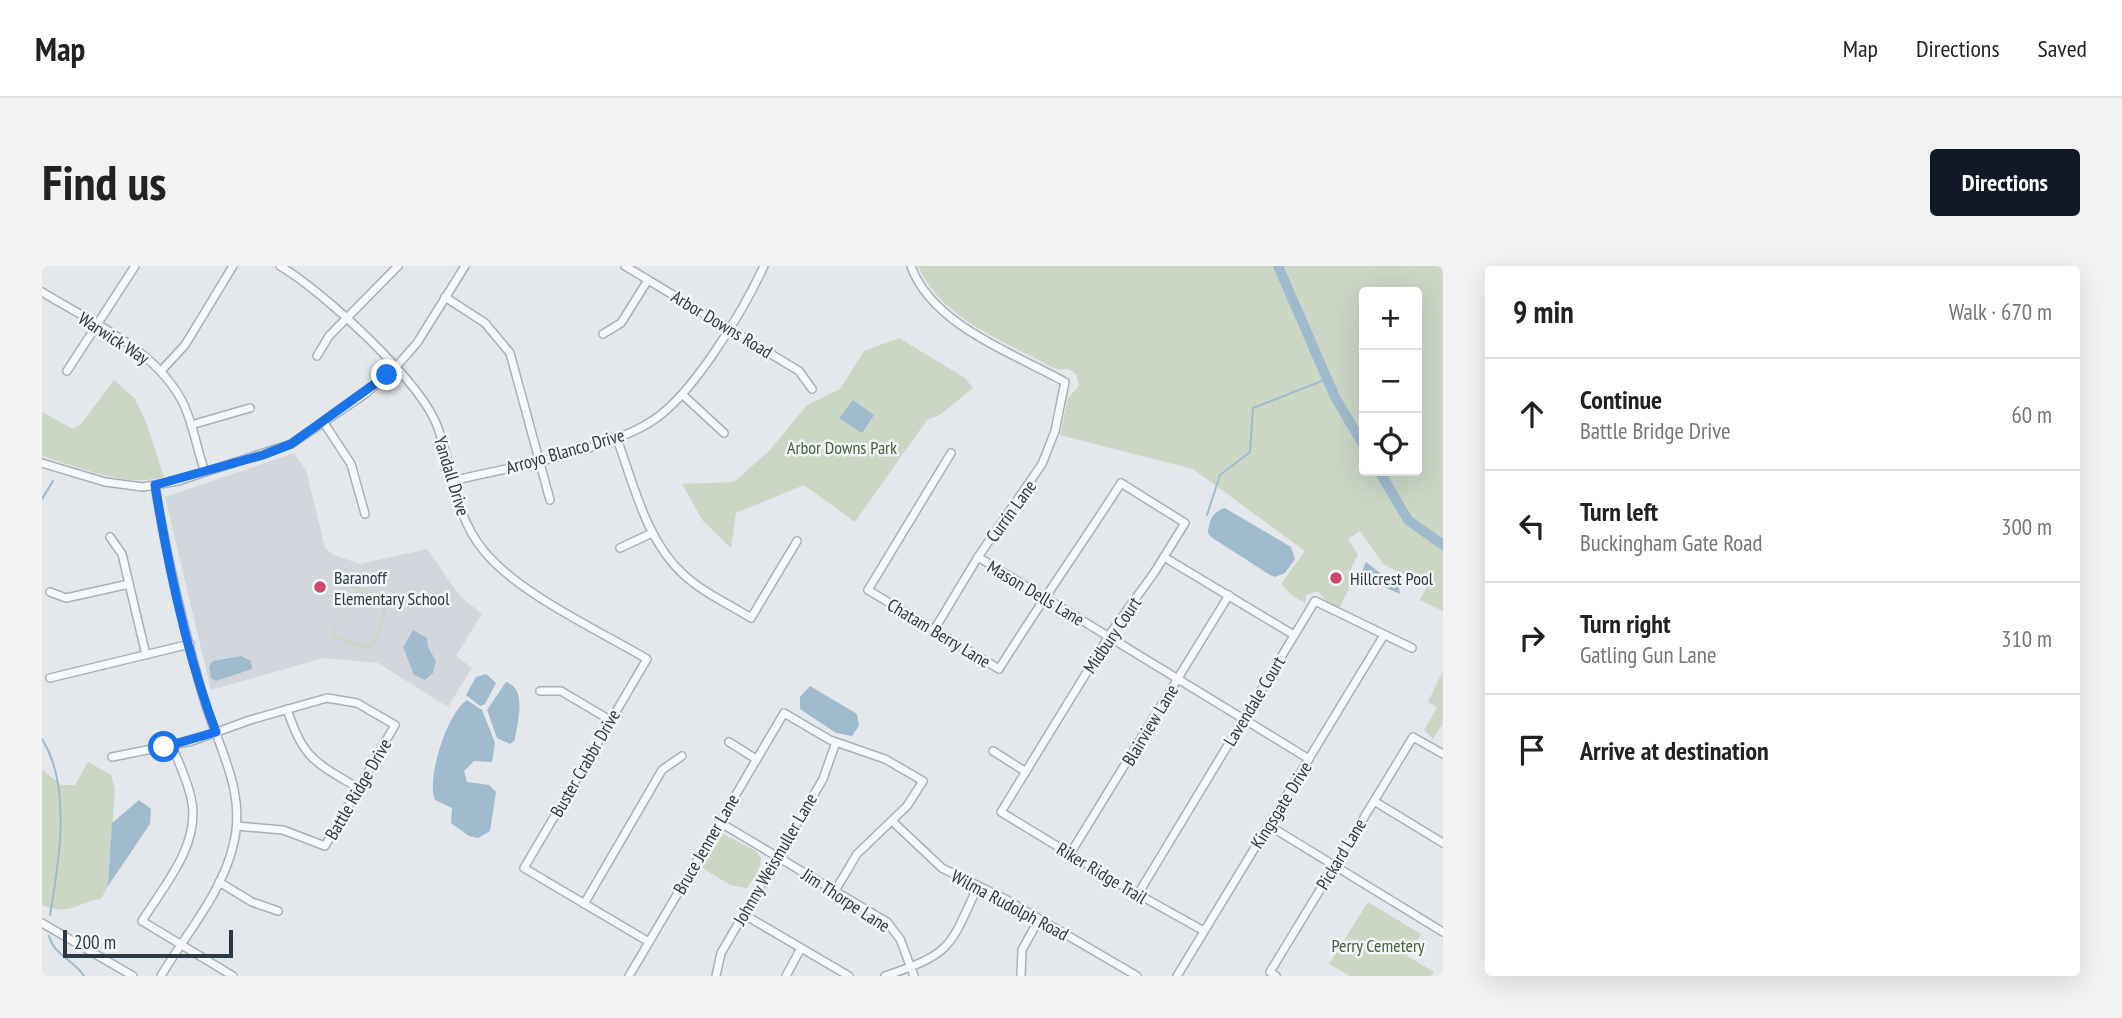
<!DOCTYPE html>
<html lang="en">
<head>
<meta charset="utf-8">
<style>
  :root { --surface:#fff; --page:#f2f2f2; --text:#222; --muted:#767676; --line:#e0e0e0; --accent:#111827 }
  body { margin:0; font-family:"PT Sans Narrow",sans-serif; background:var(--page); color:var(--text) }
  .controls { position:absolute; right:21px; top:21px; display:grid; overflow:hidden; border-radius:7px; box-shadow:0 7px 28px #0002 }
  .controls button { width:63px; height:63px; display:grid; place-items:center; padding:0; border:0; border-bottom:2px solid var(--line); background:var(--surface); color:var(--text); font:35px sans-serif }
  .scale { position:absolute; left:21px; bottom:18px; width:170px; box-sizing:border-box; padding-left:7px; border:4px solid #2b3845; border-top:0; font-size:19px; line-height:24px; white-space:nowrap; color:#2b3845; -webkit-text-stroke:5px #f4f7f9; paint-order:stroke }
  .stop { position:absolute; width:21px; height:21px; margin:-16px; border:5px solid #1a73e8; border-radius:50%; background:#fff }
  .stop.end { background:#1a73e8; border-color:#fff; box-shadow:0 2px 7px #0008 }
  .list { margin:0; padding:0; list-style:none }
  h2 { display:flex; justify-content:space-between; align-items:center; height:91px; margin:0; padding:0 28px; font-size:30px }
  h2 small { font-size:23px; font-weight:400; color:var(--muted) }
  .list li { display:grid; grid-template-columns:46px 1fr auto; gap:21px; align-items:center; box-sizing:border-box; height:112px; padding:0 28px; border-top:2px solid var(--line) }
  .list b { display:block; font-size:26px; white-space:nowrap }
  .list p { margin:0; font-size:23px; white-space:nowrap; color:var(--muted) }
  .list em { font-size:23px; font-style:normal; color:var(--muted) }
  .icon { flex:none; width:38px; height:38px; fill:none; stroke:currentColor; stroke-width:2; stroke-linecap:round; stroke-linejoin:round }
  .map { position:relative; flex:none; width:1401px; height:710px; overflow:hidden; border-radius:7px }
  header { display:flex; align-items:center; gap:42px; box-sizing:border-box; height:98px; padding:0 35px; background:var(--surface); border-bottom:2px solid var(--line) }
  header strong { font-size:33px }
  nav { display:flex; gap:38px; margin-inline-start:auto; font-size:24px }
  .intro { display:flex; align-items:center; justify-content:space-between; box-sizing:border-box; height:168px; padding:0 42px }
  h1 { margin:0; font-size:49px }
  .button { padding:18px 32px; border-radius:7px; background:var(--accent); color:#fff; font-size:24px; font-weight:700 }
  main { display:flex; gap:42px; padding:0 42px }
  aside { flex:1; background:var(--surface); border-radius:7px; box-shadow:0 7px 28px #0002 }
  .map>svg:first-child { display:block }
</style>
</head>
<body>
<header>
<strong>Map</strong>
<nav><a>Map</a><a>Directions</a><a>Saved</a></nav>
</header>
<div class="intro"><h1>Find us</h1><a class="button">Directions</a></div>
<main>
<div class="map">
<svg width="1401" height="710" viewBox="0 0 1401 710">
  <rect width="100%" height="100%" fill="#e4e8ec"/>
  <path fill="#d2d7de" d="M252 187 264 204 283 282 292 289 318 298 385 283 418 330 440 348 414 390 430 402 406 441 336 397 282 392 169 424 123 231Z"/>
  <g fill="#cbd6c5" fill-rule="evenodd">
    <path d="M876 0H1401V345L1378 334 1385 320 1341 298 1318 265 1306 273 1316 289 1308 305 1311 315 1297 343 1285 336 1276 325 1264 329 1263 337 1249 329 1239 318 1263 285 1151 203 1018 169 1026 132 1037 120 1034 108 1026 103H1014C964 76 900 54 876 0ZM1322 26H1375V205H1322Z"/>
    <path d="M857 72 923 112 931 122 899 148 885 154 813 256 762 219 694 247 689 282 661 255 640 218 692 216 728 184 765 139 798 123 822 85Z"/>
    <path d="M72 114 93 133 104 156 122 211C82 222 38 201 0 190V146L31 163 39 158Z"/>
    <path d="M303 316H308L339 332 345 340 337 371 328 384 289 372ZM303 320 336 334 342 341 335 369 328 380 291 369Z"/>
    <path d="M1401 404V457L1391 473 1382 464 1395 442 1386 436Z"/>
    <path d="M46 496 69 509 73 523 66 620 59 633C36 636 27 651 0 639V504L20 519H33Z"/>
    <path d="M681 568 714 585 719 592 717 605 705 622 688 619 659 601Z"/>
    <path d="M1326 636 1379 668 1365 690 1392 706 1389 710H1308L1287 698Z"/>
  </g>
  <g fill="#9fbacc">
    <path d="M811 134 832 149 820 167 797 152Z"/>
    <path d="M1183 242 1249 281 1253 293 1243 307 1233 311 1228 309 1169 271 1166 267C1166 256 1171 245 1183 242Z"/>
    <path d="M1324 296 1357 322 1358 328 1324 313 1320 305Z"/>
    <path d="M371 364 385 372 386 381 394 395 391 407 383 414 372 409 361 381Z"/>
    <path d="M199 390 209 395 210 403 174 415 169 412 167 400 171 395Z"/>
    <path d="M444 408 454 417 443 438 438 440 424 429 434 411Z"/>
    <path d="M464 416C486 423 475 457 473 474L468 478 455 472 445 444Z"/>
    <path d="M768 420 815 448 817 460 810 470 794 467 758 443V431Z"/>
    <path d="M425 434 440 444 453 477 450 496 432 495 422 505 425 516 447 519 454 526 448 565 436 572 427 570 409 557 410 542 393 534C384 513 405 447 425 434Z"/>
    <path d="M97 534 109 543 108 558 66 620 70 557Z"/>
  </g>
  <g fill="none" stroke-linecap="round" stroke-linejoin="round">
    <g stroke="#9fbacc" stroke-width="2">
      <path d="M0 233 11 215"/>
      <path d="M1165 249 1178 209 1208 186 1211 142 1285 113"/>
      <path d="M0 473C30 520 17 597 8 649"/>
      <path d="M7 670C12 689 32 694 42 710"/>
    </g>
    <g stroke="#9fbacc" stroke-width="10">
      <path d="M1236 0 1293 131 1322 180"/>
      <path d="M1337 205 1366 254 1401 279"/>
    </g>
    <defs>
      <g id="minor">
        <path d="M238 0C281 25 380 116 396 162 411 204 412 249 442 285 477 328 556 364 605 393L482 602 607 676"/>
        <path d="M583 0 757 105 770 123"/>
        <path d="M869 0C890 59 971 87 1023 116L1013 165 1000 198 936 291 892 364"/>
        <path d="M0 26C50 57 115 83 142 139 152 161 155 184 163 206"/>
        <path d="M403 31 443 57 468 87 508 234"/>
        <path d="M561 68 579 57 606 14"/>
        <path d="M275 90 287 70 356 0"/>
        <path d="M25 105 93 0"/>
        <path d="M119 105 143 79 191 0"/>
        <path d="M641 129 682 167"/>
        <path d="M282 157 309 198 323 248"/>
        <path d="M149 159 208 142"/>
        <path d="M575 173C592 219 604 274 641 308 660 326 687 338 709 352L755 275"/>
        <path d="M909 187 826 324 957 403C996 340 1039 280 1079 217L1143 257 1112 307 1070 365 959 546 1074 616 1162 665"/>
        <path d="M0 197 63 216 101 221 136 215 249 178 323 128 353 102 375 77 423 0"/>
        <path d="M410 215C468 201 562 186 610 155 651 129 701 45 722 0"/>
        <path d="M113 219C124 289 141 359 160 427 174 478 206 525 191 580 180 627 143 669 119 710"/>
        <path d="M68 271 80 288 104 389"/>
        <path d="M578 282 610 267"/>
        <path d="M936 291 1267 493"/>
        <path d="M1122 291 1252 369"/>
        <path d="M8 326 24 332 87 318"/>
        <path d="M8 412 148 378"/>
        <path d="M498 425H519L568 454"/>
        <path d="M245 443C261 493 273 496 316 522"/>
        <path d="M687 476 714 493"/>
        <path d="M130 480C137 498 147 517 150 537 157 580 122 620 100 655L191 710"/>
        <path d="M951 485 984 506"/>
        <path d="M70 491 150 475 208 454 285 432 315 437 353 459 283 580 241 564 195 560"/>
        <path d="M1332 535 1401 577"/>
        <path d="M850 555 900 602 965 634 1095 710"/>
        <path d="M677 556 845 656 858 673 872 710"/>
        <path d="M1226 559 1401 666"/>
        <path d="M1028 588 1187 329"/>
        <path d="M177 616 210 636 236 645"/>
        <path d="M1096 628 1273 335 1370 382"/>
        <path d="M542 638 620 504 640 490"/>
        <path d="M701 648 807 710"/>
        <path d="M0 657 91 710"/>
        <path d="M587 710 742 447 788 474 843 493 881 515 865 540 815 588 793 625"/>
        <path d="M674 710 679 687 781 513 794 476"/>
        <path d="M744 710 759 682"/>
        <path d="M843 710C911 687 907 682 936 620"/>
        <path d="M979 710 980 684 997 653"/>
        <path d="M1135 710 1342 369"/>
        <path d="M1234 710 1228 706 1371 471 1401 488"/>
      </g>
    </defs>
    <use href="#minor" stroke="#a9b0b7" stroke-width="10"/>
    <use href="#minor" stroke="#f7f8fa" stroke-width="7"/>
  </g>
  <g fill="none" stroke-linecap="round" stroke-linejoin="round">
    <path stroke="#1a73e8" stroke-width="9" d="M122 481 174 466C145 390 126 300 113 219L221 189 249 178 345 109"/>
  </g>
  <g fill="#d1486e" stroke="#f4f7f9" stroke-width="2.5">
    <circle cx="1294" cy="312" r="7"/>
    <circle cx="278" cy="321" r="7"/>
  </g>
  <g text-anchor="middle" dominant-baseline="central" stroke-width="5" stroke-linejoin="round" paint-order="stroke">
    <g font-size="18" fill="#2b3845" stroke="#f4f7f9">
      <text transform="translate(680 58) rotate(31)">Arbor Downs Road</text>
      <text transform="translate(72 72) rotate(33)">Warwick Way</text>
      <text transform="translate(523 185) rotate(-16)">Arroyo Blanco Drive</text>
      <text transform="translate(410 210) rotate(73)">Yandall Drive</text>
      <text transform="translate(969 245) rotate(-54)">Currin Lane</text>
      <text transform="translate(994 327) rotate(31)">Mason Dells Lane</text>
      <text transform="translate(897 367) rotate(31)">Chatam Berry Lane</text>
      <text transform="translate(1070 369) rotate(-56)">Midbury Court</text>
      <text transform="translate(1212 435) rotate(-59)">Lavendale Court</text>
      <text transform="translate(1108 459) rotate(-59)">Blairview Lane</text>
      <text transform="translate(543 497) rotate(-60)">Buster Crabbr Drive</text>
      <text transform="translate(316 523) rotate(-60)">Battle Ridge Drive</text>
      <text transform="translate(1239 539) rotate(-58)">Kingsgate Drive</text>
      <text transform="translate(664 578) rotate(-60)">Bruce Jenner Lane</text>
      <text transform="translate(1299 588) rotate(-59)">Pickard Lane</text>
      <text transform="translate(733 593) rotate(-60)">Johnny Weismuller Lane</text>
      <text transform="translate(1060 607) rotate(31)">Riker Ridge Trail</text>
      <text transform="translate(804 634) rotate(33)">Jim Thorpe Lane</text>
      <text transform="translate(968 639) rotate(28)">Wilma Rudolph Road</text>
    </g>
    <g font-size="18" fill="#456138" stroke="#f4f7f9">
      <text x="800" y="181">Arbor Downs Park</text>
      <text x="1336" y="679">Perry Cemetery</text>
    </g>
    <g font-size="18" fill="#2b3845" stroke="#f4f7f9" text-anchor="start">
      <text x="292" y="311">Baranoff<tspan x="292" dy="21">Elementary School</tspan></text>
      <text x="1308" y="312">Hillcrest Pool</text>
    </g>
  </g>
</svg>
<div class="controls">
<button>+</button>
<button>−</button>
<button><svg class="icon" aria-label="locate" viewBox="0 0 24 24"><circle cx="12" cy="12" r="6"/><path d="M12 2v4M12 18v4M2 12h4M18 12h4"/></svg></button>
</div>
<div class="scale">200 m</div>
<div class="stop" style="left:122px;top:481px"></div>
<div class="stop end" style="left:345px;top:109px"></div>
</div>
<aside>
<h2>9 min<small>Walk · 670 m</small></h2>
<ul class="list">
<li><svg class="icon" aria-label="ahead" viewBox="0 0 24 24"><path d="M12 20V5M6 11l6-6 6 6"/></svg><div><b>Continue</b><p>Battle Bridge Drive</p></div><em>60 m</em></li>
<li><svg class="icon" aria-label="left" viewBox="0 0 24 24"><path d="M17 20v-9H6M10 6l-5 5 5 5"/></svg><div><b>Turn left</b><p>Buckingham Gate Road</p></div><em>300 m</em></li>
<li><svg class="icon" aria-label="right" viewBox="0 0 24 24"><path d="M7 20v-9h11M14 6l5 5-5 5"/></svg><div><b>Turn right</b><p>Gatling Gun Lane</p></div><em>310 m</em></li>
<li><svg class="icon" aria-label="arrive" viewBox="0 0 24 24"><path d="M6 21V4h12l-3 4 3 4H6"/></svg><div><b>Arrive at destination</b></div></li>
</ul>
</aside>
</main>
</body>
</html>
